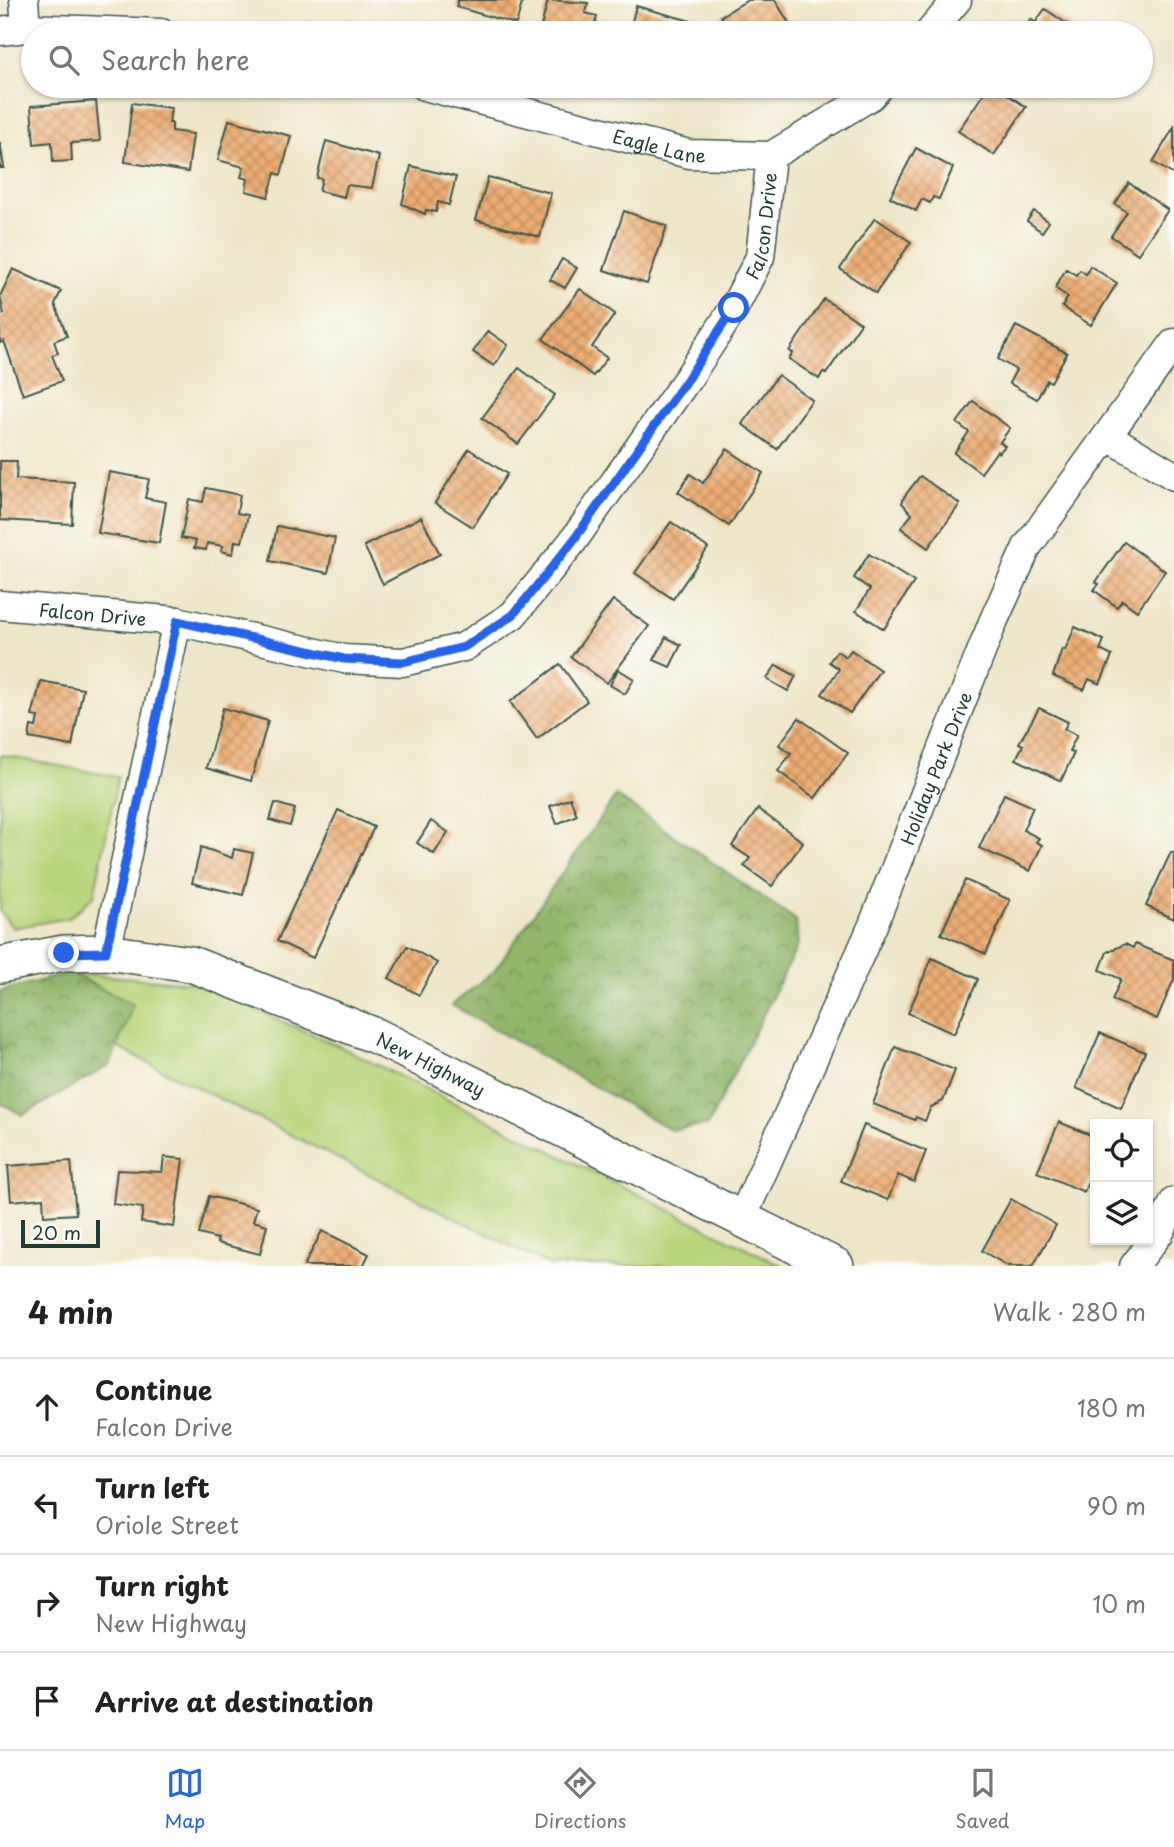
<!DOCTYPE html>
<html lang="en">
<head>
<meta charset="utf-8">
<style>
  :root { --surface:#fff; --page:#f6f6f6; --text:#222; --muted:#767676; --line:#e0e0e0; --accent:#2563eb }
  body { margin:0; font-family:"Playpen Sans",sans-serif; background:var(--page); color:var(--text) }
  .controls { position:absolute; right:21px; bottom:21px; display:grid; overflow:hidden; border-radius:0px; box-shadow:0 2px 5px #0004 }
  .controls button { width:63px; height:63px; display:grid; place-items:center; padding:0; border:0; border-bottom:2px solid var(--line); background:var(--surface); color:var(--text); font:35px sans-serif }
  .scale { position:absolute; left:21px; bottom:18px; width:79px; box-sizing:border-box; padding-left:7px; border:4px solid #1f3d34; border-top:0; font-size:19px; line-height:24px; white-space:nowrap; color:#1f3d34; -webkit-text-stroke:5px #fdfcf7; paint-order:stroke }
  .stop { position:absolute; width:21px; height:21px; margin:-16px; border:5px solid #2563eb; border-radius:50%; background:#fff }
  .stop.end { background:#2563eb; border-color:#fff; box-shadow:0 2px 7px #0008 }
  .list { margin:0; padding:0; list-style:none }
  h2 { display:flex; justify-content:space-between; align-items:center; height:91px; margin:0; padding:0 28px; font-size:30px }
  h2 small { font-size:23px; font-weight:400; color:var(--muted) }
  .list li { display:grid; grid-template-columns:46px 1fr auto; gap:21px; align-items:center; box-sizing:border-box; height:98px; padding:0 28px; border-top:2px solid var(--line) }
  .list b { display:block; font-size:26px; white-space:nowrap }
  .list p { margin:0; font-size:23px; white-space:nowrap; color:var(--muted) }
  .list em { font-size:23px; font-style:normal; color:var(--muted) }
  .icon { flex:none; width:38px; height:38px; fill:none; stroke:currentColor; stroke-width:2; stroke-linecap:round; stroke-linejoin:round }
  .map { position:relative; flex:none; width:1174px; height:1266px; overflow:hidden }
  .search { position:absolute; background:var(--surface); box-shadow:0 2px 5px #0004; left:21px; right:21px; top:21px; height:77px; display:flex; align-items:center; gap:18px; box-sizing:border-box; padding:0 24px; border-radius:38px; color:var(--muted); font-size:26px }
  .sheet { height:483px; background:var(--surface) }
  nav { display:flex; justify-content:space-around; align-items:center; box-sizing:border-box; height:98px; border-top:2px solid var(--line); background:var(--surface); font-size:19px; color:var(--muted) }
  nav a { display:grid; justify-items:center; gap:4px }
  nav .on { color:var(--accent) }
  .map>svg:first-child { display:block }
</style>
</head>
<body>
<div class="map">
<svg width="1174" height="1266" viewBox="0 0 1174 1266">
  <defs>
    <pattern id="forest-crowns" width="20" height="18" patternUnits="userSpaceOnUse" patternTransform="scale(1.75)"><rect width="20" height="18" fill="#92b66a"/><path d="M2 6a3 3 0 1 1 6 0M12 15a3 3 0 1 1 6 0" fill="none" stroke="#779558"/></pattern>
    <pattern id="building-cross-hatch" width="8" height="8" patternUnits="userSpaceOnUse" patternTransform="scale(1.75)"><rect width="8" height="8" fill="#ecad73"/><path d="M0 0l8 8M0 8l8-8" fill="none" stroke="#bf8e5f"/></pattern>
  </defs>
  <rect width="100%" height="100%" fill="#fdfcf7"/>
  <filter id="ink" filterUnits="userSpaceOnUse"><feTurbulence type="fractalNoise" baseFrequency=".0143" numOctaves="2"/><feDisplacementMap in="SourceGraphic" scale="14" xChannelSelector="R" yChannelSelector="G"/><feConvolveMatrix kernelMatrix="1 2 1 2 8 2 1 2 1" color-interpolation-filters="sRGB"/></filter>
  <filter id="wash" filterUnits="userSpaceOnUse"><feTurbulence type="fractalNoise" baseFrequency=".00686" numOctaves="4" result="noise"/><feDisplacementMap in="SourceGraphic" scale="28" xChannelSelector="R" yChannelSelector="G"/><feGaussianBlur stdDeviation="1.57" result="paint"/><feColorMatrix in="noise" values="0 0 0 0 0 0 0 0 0 0 0 0 0 0 0 0 0 1.4 0 .05"/><feComposite in="paint" operator="in"/></filter>
  <g filter="url(#wash)">
    <rect width="100%" height="100%" fill="#eee6c9"/>
    <g fill="#b8d47a" stroke="#6c8857" stroke-width="2">
      <path d="M0 755 118 777 94 896 69 918 13 928 0 912Z"/>
      <path d="M70 973 194 983 339 1046 783 1266H550L117 1047 133 1004Z"/>
    </g>
    <g fill="url(#forest-crowns)" stroke="#587a4f" stroke-width="2">
      <path d="M616 796 796 920 798 945 708 1125 671 1130 452 1005 494 971Z"/>
      <path d="M70 973 133 1004 110 1065 23 1115 0 1103V991Z"/>
    </g>
    <g id="blocks">
      <g fill="url(#building-cross-hatch)">
        <path d="M458 0H523L516 24 456 7Z"/>
        <path d="M548 0 588 3 585 13 597 16 593 33 540 31Z"/>
        <path d="M748 0H775L795 33H723L721 29 726 26 721 16Z"/>
        <path d="M636 6 698 23 695 33H629Z"/>
        <path d="M1045 9 1076 30 1074 33H1021L1031 19 1035 23Z"/>
        <path d="M989 86H995L1026 107 994 155 958 131Z"/>
        <path d="M96 101 100 141 71 143 72 161 53 162 52 142 34 144 31 106Z"/>
        <path d="M132 103 171 108 169 123H172V131L193 134 188 172 125 162Z"/>
        <path d="M229 120 291 136 281 175 275 173 268 197 246 191 248 179 241 177 244 167 218 160Z"/>
        <path d="M1174 127V175L1153 162Z"/>
        <path d="M326 141 379 156 372 188 347 185 344 197 319 191 322 179 317 178Z"/>
        <path d="M0 142 4 168H0Z"/>
        <path d="M916 148 953 168 939 199 933 197 930 203 922 199 916 211 890 197Z"/>
        <path d="M411 166 456 177 449 205 438 202 436 212 426 210 425 214 402 204Z"/>
        <path d="M488 177 551 193 540 237 476 220Z"/>
        <path d="M1129 183 1168 210 1138 254 1111 236 1127 212 1115 204Z"/>
        <path d="M624 211 667 226 647 284 604 270Z"/>
        <path d="M1034 211 1049 222 1042 232 1027 221Z"/>
        <path d="M875 218 911 242 876 293 840 269Z"/>
        <path d="M562 259 577 268 565 288 550 280Z"/>
        <path d="M1090 266 1117 283 1091 325 1062 307 1068 297 1055 288 1066 269 1076 275 1080 270 1086 274Z"/>
        <path d="M13 269 61 291 55 304 67 336 54 341 58 353 52 355 62 381 23 395 4 341 0 343V315L4 314 0 296Z"/>
        <path d="M580 289 615 314 592 347 607 358 593 376 543 339Z"/>
        <path d="M824 299 861 323 826 374 823 372 819 379 789 359 793 353 789 351Z"/>
        <path d="M1016 326 1067 353 1051 382 1047 380 1037 399 1009 383 1016 370 998 359Z"/>
        <path d="M488 331 508 345 494 366 473 352Z"/>
        <path d="M519 368 555 395 518 444 482 418Z"/>
        <path d="M778 375 812 400 777 449 742 424Z"/>
        <path d="M973 401 1010 428 1000 442 1005 446 999 453 997 451 981 473 954 453 969 432 957 423Z"/>
        <path d="M469 449 507 474 473 527 435 503Z"/>
        <path d="M727 449 763 473 729 526 678 492 690 474 703 483Z"/>
        <path d="M0 461H17L16 479 74 482 72 524 0 520Z"/>
        <path d="M109 472 149 479 145 498 166 502 159 543 98 533Z"/>
        <path d="M920 476 960 504 928 548 901 528 912 514 902 503 904 497Z"/>
        <path d="M206 488 240 495 237 513 248 515 242 542 235 541 233 554 221 551 223 546 207 543 206 550 194 548 196 541 181 538 189 499 203 502Z"/>
        <path d="M421 517 440 554 383 584 364 546Z"/>
        <path d="M671 522 708 548 673 599 635 573Z"/>
        <path d="M277 526 335 538 328 573 270 561Z"/>
        <path d="M1124 542 1165 571 1137 611 1122 600 1117 607 1094 590 1099 584 1096 582Z"/>
        <path d="M869 554 914 582 884 629 856 611 870 589 854 578Z"/>
        <path d="M613 600 649 626 607 683 571 657Z"/>
        <path d="M1075 627 1104 640 1100 650 1112 656 1100 684 1089 679 1084 690 1053 676 1062 649 1065 650Z"/>
        <path d="M666 637 681 645 670 667 654 660Z"/>
        <path d="M851 650 880 670 850 713 822 694 839 669 829 662 837 651 846 657Z"/>
        <path d="M560 664 587 701 537 739 510 702Z"/>
        <path d="M776 665 796 676 788 691 767 679Z"/>
        <path d="M618 669 634 679 625 694 610 685Z"/>
        <path d="M41 681 83 689 72 746 29 738 31 726 36 727 38 717 32 716Z"/>
        <path d="M223 708 268 721 251 781 206 768Z"/>
        <path d="M1039 708 1068 722 1064 729 1077 735 1069 751 1074 753 1061 781 1016 759 1023 745 1019 743Z"/>
        <path d="M799 718 848 753 815 798 778 771 791 753 779 745Z"/>
        <path d="M1004 794 1033 807 1023 830 1039 838 1036 842 1042 845 1030 871 979 848Z"/>
        <path d="M570 798 577 815 557 824 550 806Z"/>
        <path d="M275 803 295 809 290 826 270 820Z"/>
        <path d="M758 809 803 842 772 886 744 866 750 858 732 846Z"/>
        <path d="M338 810 374 827 313 958 277 941Z"/>
        <path d="M431 821 448 832 434 854 417 843Z"/>
        <path d="M201 847 232 858 234 849 253 853 243 895 192 883Z"/>
        <path d="M1171 852 1174 853V919L1146 906Z"/>
        <path d="M965 880 1010 900 986 954 941 934Z"/>
        <path d="M1125 944 1133 948 1135 944 1174 960V979L1157 1019 1112 1000 1121 979 1100 970 1107 952Z"/>
        <path d="M407 946 437 963 419 995 389 978Z"/>
        <path d="M932 958 978 979 954 1034 908 1013Z"/>
        <path d="M1100 1033 1145 1052 1121 1108 1076 1088Z"/>
        <path d="M895 1047 955 1070 943 1101 931 1107 925 1121 916 1117 915 1120 873 1104Z"/>
        <path d="M1059 1122 1095 1137V1166L1084 1192 1037 1172Z"/>
        <path d="M864 1125 926 1151 914 1182 898 1175 888 1200 841 1181Z"/>
        <path d="M164 1157 183 1159 174 1227 141 1222 143 1208 113 1204 117 1170 162 1172Z"/>
        <path d="M71 1161 76 1214 44 1216 43 1198 11 1201 8 1166Z"/>
        <path d="M209 1196 257 1208 253 1221 267 1225 260 1254 217 1243 218 1239 199 1234Z"/>
        <path d="M1011 1199 1056 1225 1033 1266H1008L982 1251Z"/>
        <path d="M322 1231 369 1254 363 1266H304Z"/>
      </g>
    </g>
  </g>
  <g filter="url(#ink)">
    <use href="#blocks" fill-opacity="0" stroke="#3e564a" stroke-width="2"/>
    <g fill="none" stroke-linecap="round" stroke-linejoin="round">
      <defs>
        <g id="minor">
          <path d="M24 0 26 28"/>
          <path d="M0 31 26 28 161 33"/>
          <path d="M929 33 957 0"/>
          <path id="s1" d="M424 86 689 154 771 156 871 96 880 86"/>
          <path d="M1109 437 1174 476"/>
          <path id="s2" d="M0 605 177 621 344 659 403 662 464 647 513 615 573 541 688 378 734 308 760 257 771 156"/>
          <path d="M106 952 177 621"/>
          <path id="s3" d="M742 1218 873 925 993 622 1027 547 1174 343"/>
          <path d="M1134 1266 1160 1232 1174 1202"/>
        </g>
        <g id="tertiary">
          <path id="s4" d="M0 965 64 953 106 952 191 964 376 1036 836 1266"/>
        </g>
      </defs>
      <use href="#minor" stroke="#3e564a" stroke-width="31"/>
      <use href="#tertiary" stroke="#3e564a" stroke-width="38"/>
      <use href="#minor" stroke="#fff" stroke-width="28"/>
      <use href="#tertiary" stroke="#fff" stroke-width="35"/>
    </g>
  </g>
  <g fill="none" stroke-linecap="round" stroke-linejoin="round" filter="url(#ink)">
    <path stroke="#2563eb" stroke-width="9" d="M64 953 106 952 177 621 344 659 403 662 464 647 513 615 573 541 688 378 734 308"/>
  </g>
  <g text-anchor="middle" dominant-baseline="central" stroke-width="5" stroke-linejoin="round" paint-order="stroke">
    <g font-size="18" fill="#1f3d34" stroke="#fdfcf7">
      <text stroke="none"><textPath href="#s1" startOffset="243">Eagle Lane</textPath></text>
      <text stroke="none"><textPath href="#s2" startOffset="996">Falcon Drive</textPath></text>
      <text stroke="none"><textPath href="#s2" startOffset="93">Falcon Drive</textPath></text>
      <text stroke="none"><textPath href="#s3" startOffset="490">Holiday Park Drive</textPath></text>
      <text stroke="none"><textPath href="#s4" startOffset="453">New Highway</textPath></text>
    </g>
  </g>
</svg>
<div class="controls">
<button><svg class="icon" aria-label="locate" viewBox="0 0 24 24"><circle cx="12" cy="12" r="6"/><path d="M12 2v4M12 18v4M2 12h4M18 12h4"/></svg></button>
<button><svg class="icon" aria-label="layers" viewBox="0 0 24 24"><path d="M12 4l9 5-9 5-9-5zM3 14l9 5 9-5"/></svg></button>
</div>
<div class="scale">20 m</div>
<div class="stop" style="left:734px;top:308px"></div>
<div class="stop end" style="left:64px;top:953px"></div>
<div class="search"><svg class="icon" aria-label="search" viewBox="0 0 24 24"><circle cx="10" cy="10" r="6"/><path d="M15 15l6 6"/></svg>Search here</div>
</div>
<section class="sheet">
<h2>4 min<small>Walk · 280 m</small></h2>
<ul class="list">
<li><svg class="icon" aria-label="ahead" viewBox="0 0 24 24"><path d="M12 20V5M6 11l6-6 6 6"/></svg><div><b>Continue</b><p>Falcon Drive</p></div><em>180 m</em></li>
<li><svg class="icon" aria-label="left" viewBox="0 0 24 24"><path d="M17 20v-9H6M10 6l-5 5 5 5"/></svg><div><b>Turn left</b><p>Oriole Street</p></div><em>90 m</em></li>
<li><svg class="icon" aria-label="right" viewBox="0 0 24 24"><path d="M7 20v-9h11M14 6l5 5-5 5"/></svg><div><b>Turn right</b><p>New Highway</p></div><em>10 m</em></li>
<li><svg class="icon" aria-label="arrive" viewBox="0 0 24 24"><path d="M6 21V4h12l-3 4 3 4H6"/></svg><div><b>Arrive at destination</b></div></li>
</ul>
</section>
<nav>
<a class="on"><svg class="icon" aria-label="map" viewBox="0 0 24 24"><path d="M3 6l6-2 6 2 6-2v14l-6 2-6-2-6 2zM9 4v14M15 6v14"/></svg>Map</a>
<a><svg class="icon" aria-label="directions" viewBox="0 0 24 24"><path d="M12 3l9 9-9 9-9-9zM9 14v-3h6M13 9l2 2-2 2"/></svg>Directions</a>
<a><svg class="icon" aria-label="saved" viewBox="0 0 24 24"><path d="M7 4h10v16l-5-4-5 4z"/></svg>Saved</a>
</nav>
</body>
</html>
